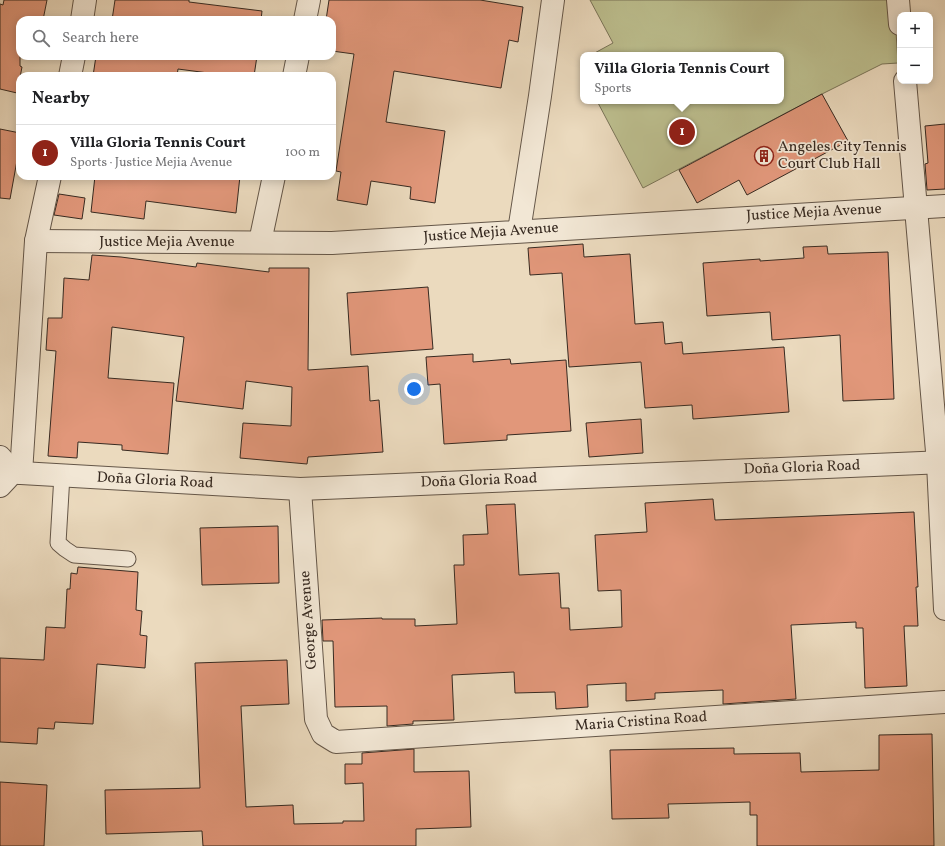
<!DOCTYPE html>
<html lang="en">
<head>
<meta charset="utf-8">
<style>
  :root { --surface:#fff; --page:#f6f6f6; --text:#202124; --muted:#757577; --line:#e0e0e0; --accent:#8f2418 }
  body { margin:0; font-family:Vollkorn,serif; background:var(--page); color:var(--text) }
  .controls { position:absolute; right:12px; top:12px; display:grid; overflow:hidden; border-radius:8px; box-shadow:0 2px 10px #0003 }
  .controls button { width:36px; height:36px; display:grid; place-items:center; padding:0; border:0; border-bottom:1px solid var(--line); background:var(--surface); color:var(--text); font:20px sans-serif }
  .you { position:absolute; left:414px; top:389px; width:14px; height:14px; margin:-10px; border:3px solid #fff; border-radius:50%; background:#1a73e8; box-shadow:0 0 0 6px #1a73e833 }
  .badge { display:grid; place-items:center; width:26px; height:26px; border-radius:50%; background:var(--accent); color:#fff; font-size:13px; font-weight:700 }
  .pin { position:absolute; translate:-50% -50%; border:2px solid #fff; box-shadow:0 1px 4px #0006 }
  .popup { position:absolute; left:580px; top:52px; width:204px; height:52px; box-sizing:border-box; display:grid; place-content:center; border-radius:8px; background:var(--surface); filter:drop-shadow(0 1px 3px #0005); font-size:13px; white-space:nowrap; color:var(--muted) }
  .popup b { font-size:15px; color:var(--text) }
  .popup::after { content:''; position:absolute; left:50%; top:100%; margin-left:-8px; border:8px solid transparent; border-top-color:var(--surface) }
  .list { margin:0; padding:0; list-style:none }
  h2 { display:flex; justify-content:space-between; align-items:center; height:52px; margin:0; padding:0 16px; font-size:17px }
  h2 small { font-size:13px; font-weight:400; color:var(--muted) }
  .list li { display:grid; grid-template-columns:26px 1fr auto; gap:12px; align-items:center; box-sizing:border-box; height:56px; padding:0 16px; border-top:1px solid var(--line) }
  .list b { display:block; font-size:15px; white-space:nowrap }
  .list p { margin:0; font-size:13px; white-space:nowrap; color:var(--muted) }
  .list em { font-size:13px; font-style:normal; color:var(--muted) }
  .icon { flex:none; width:22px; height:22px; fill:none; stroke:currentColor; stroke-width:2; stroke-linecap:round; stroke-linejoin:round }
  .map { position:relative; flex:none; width:945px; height:846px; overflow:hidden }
  .search { position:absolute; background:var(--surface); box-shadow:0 2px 10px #0003; left:16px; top:16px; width:320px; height:44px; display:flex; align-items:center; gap:10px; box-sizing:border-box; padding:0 14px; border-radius:12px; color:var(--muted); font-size:15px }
  .panel { position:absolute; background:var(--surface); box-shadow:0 2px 10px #0003; left:16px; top:72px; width:320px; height:108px; border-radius:12px }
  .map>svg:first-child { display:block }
</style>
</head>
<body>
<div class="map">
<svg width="945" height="846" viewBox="0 0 945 846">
  <rect width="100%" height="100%" fill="#ebdabe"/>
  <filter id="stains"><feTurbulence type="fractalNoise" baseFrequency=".005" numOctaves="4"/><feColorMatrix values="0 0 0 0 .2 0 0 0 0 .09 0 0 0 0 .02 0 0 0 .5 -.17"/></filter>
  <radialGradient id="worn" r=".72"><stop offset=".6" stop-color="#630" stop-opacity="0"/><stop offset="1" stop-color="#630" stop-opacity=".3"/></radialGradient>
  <path fill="#bcbe8e" stroke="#7a7458" d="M590 0H894L898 63 882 64 822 94 643 188 597 101H781V55H591L613 43Z"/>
  <g fill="#e1977a" stroke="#372a21">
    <path d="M4 0H47L43 20H20V66L22 67 17 93 0 89V4L3 5Z"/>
    <path d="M115 0H189V2L262 11 261 20H112Z"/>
    <path d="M329 0H480L523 7 518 42 509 40 501 88 394 71 386 122 445 131 435 203 410 199 411 187 371 181 367 205 337 200 341 172 336 171 354 54 332 51V20H326Z"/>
    <path d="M96 56H257L254 76H231L178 69 177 76H93Z"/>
    <path d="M822 94 848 141 747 195 739 180 697 203 679 170Z"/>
    <path d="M945 124V189L927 190 925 164 928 163 925 126Z"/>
    <path d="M0 129 20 133V144L10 199 0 198Z"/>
    <path d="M95 176H240L236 213 146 201 144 219 91 212Z"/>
    <path d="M59 194 85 198 82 219 54 215Z"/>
    <path d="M583 244 584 257 630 254 635 324 663 322 665 344 682 342 683 354 784 347 789 412 693 419 692 405 645 408 641 362 569 367 562 273 530 275 528 248Z"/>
    <path d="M827 246 828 254 888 252 894 399 843 401 840 335 772 340 770 312 707 316 703 263 760 259V261L804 258 803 247Z"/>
    <path d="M92 255 121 257 196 267 197 263 269 272V268H309L308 370 368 366 370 401 379 400 383 452 308 457 307 464 240 458 243 423 291 426 292 387 246 381 243 409 176 401 184 337 112 327 108 378 174 383 168 454 122 450V445L78 442 77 458 48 456 56 351 46 350 48 318H62L64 278 89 280Z"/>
    <path d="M428 287 433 349 351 355 347 293Z"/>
    <path d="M473 354V362L510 359 511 364 566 360 571 431 507 435V440L444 444 440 384 428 385 426 357Z"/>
    <path d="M641 419 643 453 589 457 586 423Z"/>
    <path d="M713 499 715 520 914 512 918 587H916L918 626H904L907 686 865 688 863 628H856V622L791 625 796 699 723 704V690L655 693V699L626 701V683L587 685 588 707 556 709 555 692 515 693 514 672 452 675 454 720 413 721V724L387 726V706L335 707 333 641H323L322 620 382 618V619H415V626L457 624 454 565H464L463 535 488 534 486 505 515 504 519 575 559 573 561 608H569L570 630 622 627 621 590 598 591 595 535 647 532 645 503Z"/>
    <path d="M278 526 279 583 202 585 200 528Z"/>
    <path d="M78 567 138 572 136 610 142 611 140 635 147 636 145 668 97 664 93 724 55 722 54 729 38 728 37 744 0 742V658L44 660 46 627 65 628 67 589H70L71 573 77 574Z"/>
    <path d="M287 660 289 704 241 706 246 807 293 805 294 824 343 823V821H364L363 783 345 784V764H362V753L414 749V772L469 771 471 827 416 829V846H203L202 831 106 834 105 790 200 788 195 663Z"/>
    <path d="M932 734 934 846H757V815H750V802L668 804 669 818 612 819 610 750 734 748V754L800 753 801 772 879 770V735Z"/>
    <path d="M0 782 47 785 44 846H0Z"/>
  </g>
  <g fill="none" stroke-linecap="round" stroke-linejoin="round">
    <defs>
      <path id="lane" d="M62 475 58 543 65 549 74 555 128 559"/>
      <g id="street">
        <path d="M898 0 900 24"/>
        <path d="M82 20 85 0"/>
        <path d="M305 20 309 0"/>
        <path d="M70 76 74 56"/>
        <path d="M294 76 298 56"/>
        <path d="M905 81 938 463 945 609"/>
        <path d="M519 231 540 96 553 0"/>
        <path d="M36 241 332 243 945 206"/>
        <path d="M260 242 274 176"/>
        <path d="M0 457 13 472 21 473 300 489 945 462"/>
        <path d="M21 473 36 241 50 176"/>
        <path d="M0 486 13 472"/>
        <path d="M300 489 316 719 323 734 336 742 945 702"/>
      </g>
    </defs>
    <use href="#lane" stroke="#645648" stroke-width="17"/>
    <use href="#street" stroke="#645648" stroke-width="24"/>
    <use href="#lane" stroke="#f2e7d5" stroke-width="15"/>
    <use href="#street" stroke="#f2e7d5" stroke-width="22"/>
  </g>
  <defs>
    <symbol id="building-ring" viewBox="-11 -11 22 22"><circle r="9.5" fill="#f2e7d5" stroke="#8f2418" stroke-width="1.5"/><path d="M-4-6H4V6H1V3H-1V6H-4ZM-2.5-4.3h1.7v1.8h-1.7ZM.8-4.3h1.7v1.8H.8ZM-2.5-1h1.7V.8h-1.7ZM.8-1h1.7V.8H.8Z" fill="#8f2418"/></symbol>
  </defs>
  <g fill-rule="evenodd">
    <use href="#building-ring" x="753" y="145" width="22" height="22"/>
  </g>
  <g text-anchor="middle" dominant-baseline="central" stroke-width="3.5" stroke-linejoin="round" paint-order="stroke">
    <g font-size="15" fill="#372a21" stroke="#f2e7d5" text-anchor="start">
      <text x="778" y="147">Angeles City Tennis<tspan x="778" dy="17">Court Club Hall</tspan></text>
    </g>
    <g font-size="15" fill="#372a21" stroke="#f2e7d5">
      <text transform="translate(814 213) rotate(-3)">Justice Mejia Avenue</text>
      <text transform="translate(491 233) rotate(-4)">Justice Mejia Avenue</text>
      <text x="167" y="242">Justice Mejia Avenue</text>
      <text transform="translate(802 468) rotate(-2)">Doña Gloria Road</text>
      <text transform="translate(155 481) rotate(3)">Doña Gloria Road</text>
      <text transform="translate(479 481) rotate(-2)">Doña Gloria Road</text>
      <text transform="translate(309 620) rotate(-94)">George Avenue</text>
      <text transform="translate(641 722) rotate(-4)">Maria Cristina Road</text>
    </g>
  </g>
  <rect width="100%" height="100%" filter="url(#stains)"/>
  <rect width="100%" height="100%" fill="url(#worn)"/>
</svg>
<div class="controls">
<button>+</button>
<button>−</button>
</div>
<div class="you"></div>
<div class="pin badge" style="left:682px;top:132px">1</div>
<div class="popup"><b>Villa Gloria Tennis Court</b>Sports</div>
<div class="search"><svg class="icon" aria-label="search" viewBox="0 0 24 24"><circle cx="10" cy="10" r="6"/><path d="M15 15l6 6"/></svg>Search here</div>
<section class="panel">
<h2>Nearby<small></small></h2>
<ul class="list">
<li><span class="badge">1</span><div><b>Villa Gloria Tennis Court</b><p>Sports · Justice Mejia Avenue</p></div><em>100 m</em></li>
</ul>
</section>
</div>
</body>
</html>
